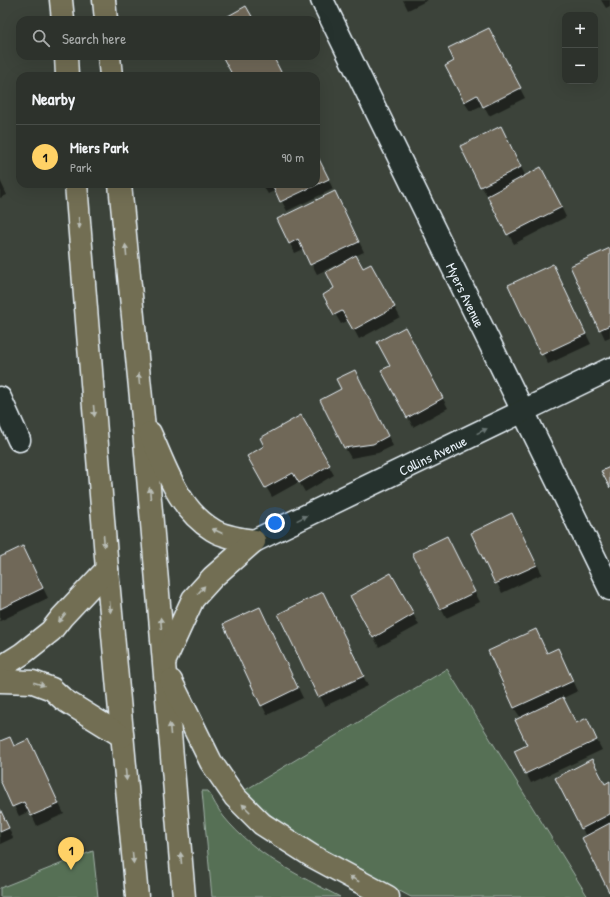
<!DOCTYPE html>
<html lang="en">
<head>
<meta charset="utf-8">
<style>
  :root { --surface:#2d322c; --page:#353a34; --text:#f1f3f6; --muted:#a7aaa9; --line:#484d48; --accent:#ffd166 }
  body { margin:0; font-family:"Patrick Hand",sans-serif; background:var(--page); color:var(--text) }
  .controls { position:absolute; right:12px; top:12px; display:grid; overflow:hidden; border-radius:8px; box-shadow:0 4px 16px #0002 }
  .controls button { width:36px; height:36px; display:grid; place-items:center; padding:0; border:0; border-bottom:1px solid var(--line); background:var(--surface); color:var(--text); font:20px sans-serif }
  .you { position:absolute; left:275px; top:523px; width:14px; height:14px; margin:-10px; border:3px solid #fff; border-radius:50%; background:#1a73e8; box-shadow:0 0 0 6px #1a73e833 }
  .badge { display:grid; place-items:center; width:26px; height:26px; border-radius:50%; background:var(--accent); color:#111; font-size:13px; font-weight:700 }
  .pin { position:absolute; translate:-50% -33px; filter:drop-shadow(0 1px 2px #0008) }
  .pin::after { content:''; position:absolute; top:21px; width:14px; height:12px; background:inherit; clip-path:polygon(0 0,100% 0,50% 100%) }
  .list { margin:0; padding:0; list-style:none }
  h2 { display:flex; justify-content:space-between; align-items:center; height:52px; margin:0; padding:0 16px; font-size:17px }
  h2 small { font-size:13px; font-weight:400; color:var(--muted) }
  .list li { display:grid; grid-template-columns:26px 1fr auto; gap:12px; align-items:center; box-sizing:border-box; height:64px; padding:0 16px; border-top:1px solid var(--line) }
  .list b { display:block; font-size:15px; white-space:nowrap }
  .list p { margin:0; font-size:13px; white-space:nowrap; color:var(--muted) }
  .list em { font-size:13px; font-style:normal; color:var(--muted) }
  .icon { flex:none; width:22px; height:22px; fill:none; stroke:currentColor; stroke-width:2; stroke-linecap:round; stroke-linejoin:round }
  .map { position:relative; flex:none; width:610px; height:897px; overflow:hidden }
  .search { position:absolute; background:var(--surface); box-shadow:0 4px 16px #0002; left:16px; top:16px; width:304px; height:44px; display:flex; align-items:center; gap:10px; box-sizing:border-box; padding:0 14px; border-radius:12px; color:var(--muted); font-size:15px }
  .panel { position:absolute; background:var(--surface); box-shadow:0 4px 16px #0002; left:16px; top:72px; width:304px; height:116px; border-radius:12px }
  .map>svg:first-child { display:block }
</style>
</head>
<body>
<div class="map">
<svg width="610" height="897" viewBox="0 0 610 897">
  <rect width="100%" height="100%" fill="#3c433a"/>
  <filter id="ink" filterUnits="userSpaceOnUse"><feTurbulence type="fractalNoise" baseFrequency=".025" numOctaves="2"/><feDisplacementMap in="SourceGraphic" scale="8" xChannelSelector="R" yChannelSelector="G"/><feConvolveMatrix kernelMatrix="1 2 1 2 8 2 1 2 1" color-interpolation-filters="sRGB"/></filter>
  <g filter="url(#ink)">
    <g fill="#566f54" stroke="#9fb0a6">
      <path d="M447 669 588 897H411L309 843 291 831 242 792Z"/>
      <path d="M202 791H208C213 799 218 810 224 817 255 855 298 875 340 897H212Z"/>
      <path d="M93 851 98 897H0V888Z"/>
    </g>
    <g fill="#0007">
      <path d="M403 0H428L408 10Z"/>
      <path d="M601 0H610V6L606 8Z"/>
      <path d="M494 38 525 98 489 116 483 105 470 111 464 102Z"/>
      <path d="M501 127 526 177 547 178 566 217 514 244 487 195 481 186Z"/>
      <path d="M316 153 333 189 287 211 276 190 268 194 262 184H316Z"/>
      <path d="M0 180 7 195 0 198Z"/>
      <path d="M340 202 364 252 355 256 363 270 371 265 400 317 359 339 349 320 341 324 324 295 336 289 350 260 349 259 317 274 304 249 295 253 290 244Z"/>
      <path d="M610 249V337L605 339 571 267Z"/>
      <path d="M552 265 591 344 548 364 509 285Z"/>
      <path d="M410 338 448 408 413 427 408 417Z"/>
      <path d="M355 371 393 446 378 453 351 458 345 448 343 390Z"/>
      <path d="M300 416 334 475 305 492 299 482 272 497 248 456 266 446Z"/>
      <path d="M512 515 542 574 502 593 472 534Z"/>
      <path d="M23 547 48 598 0 621V558Z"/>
      <path d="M452 547 480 602 446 618 413 554Z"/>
      <path d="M391 574 419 625 379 647 351 596Z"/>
      <path d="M328 603 368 686 325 706 279 614Z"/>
      <path d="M260 608 303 698 267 715 262 705Z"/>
      <path d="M536 630 548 654 563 659 578 691 563 698 576 724 586 719 602 750 531 783 526 773 528 746 521 718 514 708Z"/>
      <path d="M10 738 15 746 29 740 64 814 37 826 30 811 19 816 0 778V742Z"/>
      <path d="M610 783V891L582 828 605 785Z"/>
      <path d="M0 809 13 838 0 844Z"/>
    </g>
    <g fill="#706858" stroke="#e8f1f8">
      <path d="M246 6 254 20H221Z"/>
      <path d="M489 28 521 88 483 107 477 95 464 102 445 66 454 61 448 48Z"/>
      <path d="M222 56H273L283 76H233Z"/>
      <path d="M501 126 521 167 480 187 460 146Z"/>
      <path d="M316 153 329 179 280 202 272 184H316Z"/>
      <path d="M541 167 562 207 507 235 487 196Z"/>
      <path d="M335 191 359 242 310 265 298 239 289 244 277 219Z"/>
      <path d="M610 248V325L599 330 570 266Z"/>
      <path d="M356 255 363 268 371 264 395 307 353 330 342 311 334 315 323 295 334 288 326 272Z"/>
      <path d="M553 264 586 334 541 355 508 285Z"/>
      <path d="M405 327 443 398 407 418 381 370 390 366 377 342Z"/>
      <path d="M355 370 388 436 373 444 344 448 320 400 341 389 336 379Z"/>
      <path d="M301 415 330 465 299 483 293 473 265 488 247 456 264 446 260 438Z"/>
      <path d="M610 467V488L601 471Z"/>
      <path d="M512 513 537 565 495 584 471 533Z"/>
      <path d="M447 536 475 592 440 609 412 553Z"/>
      <path d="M23 546 43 588 0 609V557Z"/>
      <path d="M391 573 414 614 373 638 350 596Z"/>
      <path d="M323 592 364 676 318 697 278 614Z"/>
      <path d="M260 607 298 688 261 706 223 624Z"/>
      <path d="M536 629 547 653 558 648 573 681 514 708 488 651Z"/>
      <path d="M563 697 576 723 587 718 597 740 525 774 514 751 527 745 515 720Z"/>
      <path d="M10 737 14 746 29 739 59 804 31 816 24 802 12 807 0 780V741Z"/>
      <path d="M592 759 605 784 610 781V814L581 829 555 778Z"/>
      <path d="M0 809 9 828 0 832Z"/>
      <path d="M610 823V892H609L582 838Z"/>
    </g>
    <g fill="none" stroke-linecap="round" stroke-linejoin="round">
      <defs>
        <g id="minor">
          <path id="s1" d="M322 0 610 589"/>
          <path d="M0 398 19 440"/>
          <path id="s2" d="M254 541 610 369"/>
        </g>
        <g id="trunk">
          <path d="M61 0 63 20"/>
          <path d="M104 0 106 20"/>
          <path d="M66 56 67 76"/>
          <path d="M109 56 111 76"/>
          <path d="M76 184 107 569 137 897"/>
          <path d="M120 184 143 418 184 897"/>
          <path d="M150 433C166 468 178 509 213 530 224 537 241 539 254 541"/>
          <path d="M165 660 193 599 213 577 254 541"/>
          <path d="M0 668 22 654 51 631 62 617 107 569"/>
          <path d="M0 681 33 682 52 689 64 700 122 736"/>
          <path d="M171 681 211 762 235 797 262 824 312 856 388 897"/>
        </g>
      </defs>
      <use href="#minor" stroke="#e8f1f8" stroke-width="25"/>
      <use href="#trunk" stroke="#e8f1f8" stroke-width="25"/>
      <use href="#minor" stroke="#26332d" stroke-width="22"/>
      <use href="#trunk" stroke="#726e52" stroke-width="22"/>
    </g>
    <defs><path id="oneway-solid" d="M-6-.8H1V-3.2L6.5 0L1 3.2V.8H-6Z"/></defs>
    <g fill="#b9bdb6">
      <use href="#oneway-solid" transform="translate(79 223) rotate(86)"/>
      <use href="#oneway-solid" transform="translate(126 250) rotate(-96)"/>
      <use href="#oneway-solid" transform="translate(139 379) rotate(-96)"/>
      <use href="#oneway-solid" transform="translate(94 411) rotate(85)"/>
      <use href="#oneway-solid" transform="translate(150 493) rotate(-95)"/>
      <use href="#oneway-solid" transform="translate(217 531) rotate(-155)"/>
      <use href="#oneway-solid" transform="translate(104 541) rotate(85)"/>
      <use href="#oneway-solid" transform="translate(201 590) rotate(-48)"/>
      <use href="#oneway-solid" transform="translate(110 607) rotate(85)"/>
      <use href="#oneway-solid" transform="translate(62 618) rotate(129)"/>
      <use href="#oneway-solid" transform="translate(161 623) rotate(-95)"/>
      <use href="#oneway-solid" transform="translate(39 684) rotate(18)"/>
      <use href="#oneway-solid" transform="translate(170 729) rotate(-95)"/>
      <use href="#oneway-solid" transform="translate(126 775) rotate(85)"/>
      <use href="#oneway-solid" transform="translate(246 808) rotate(-135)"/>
      <use href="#oneway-solid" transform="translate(133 858) rotate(85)"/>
      <use href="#oneway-solid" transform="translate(181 858) rotate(-95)"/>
      <use href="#oneway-solid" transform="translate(354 879) rotate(-152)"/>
    </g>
    <g fill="#6a7674">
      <use href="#oneway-solid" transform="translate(482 431) rotate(-26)"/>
      <use href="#oneway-solid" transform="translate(302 518) rotate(-26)"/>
    </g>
  </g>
  <g text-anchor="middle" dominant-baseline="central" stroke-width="3.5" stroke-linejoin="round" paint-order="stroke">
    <g font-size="14" fill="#e8f1f8" stroke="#26332d">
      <text stroke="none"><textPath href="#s1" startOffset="328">Myers Avenue</textPath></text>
      <text stroke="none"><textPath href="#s2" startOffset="198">Collins Avenue</textPath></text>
    </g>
  </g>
</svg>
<div class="controls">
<button>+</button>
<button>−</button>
</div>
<div class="you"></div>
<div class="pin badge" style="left:71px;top:870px">1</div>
<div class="search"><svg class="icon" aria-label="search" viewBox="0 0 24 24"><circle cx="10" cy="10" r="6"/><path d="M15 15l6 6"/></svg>Search here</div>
<section class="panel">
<h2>Nearby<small></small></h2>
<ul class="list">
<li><span class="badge">1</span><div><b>Miers Park</b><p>Park</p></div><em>90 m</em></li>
</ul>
</section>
</div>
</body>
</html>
